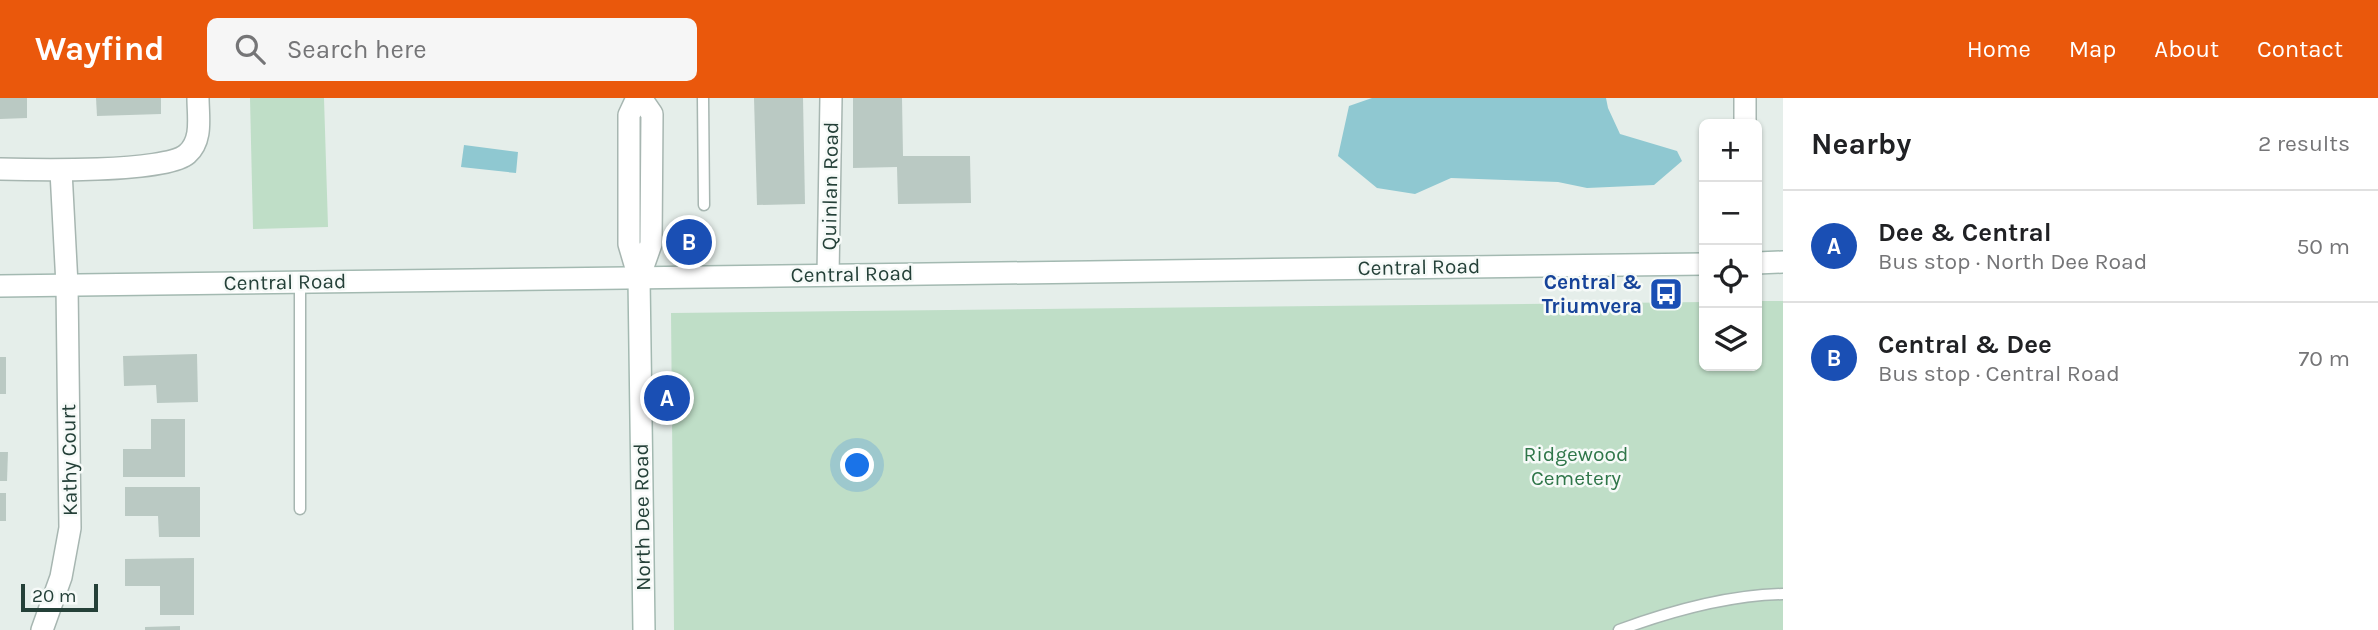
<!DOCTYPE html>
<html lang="en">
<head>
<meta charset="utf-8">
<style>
  :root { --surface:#fff; --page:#f6f6f6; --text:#202124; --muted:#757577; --line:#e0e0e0; --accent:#ea580c }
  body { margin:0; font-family:Karla,sans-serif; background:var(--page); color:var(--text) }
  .controls { position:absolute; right:21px; top:21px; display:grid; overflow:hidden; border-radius:10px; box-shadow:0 2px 5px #0004 }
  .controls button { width:63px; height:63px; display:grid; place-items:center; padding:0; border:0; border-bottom:2px solid var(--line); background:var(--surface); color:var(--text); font:35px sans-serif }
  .scale { position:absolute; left:21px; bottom:18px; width:77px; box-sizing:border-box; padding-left:7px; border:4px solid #244038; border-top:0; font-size:19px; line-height:24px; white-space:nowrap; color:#244038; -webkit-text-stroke:5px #f6faf8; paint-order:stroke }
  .you { position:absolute; left:858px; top:368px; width:24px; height:24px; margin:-18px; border:5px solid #fff; border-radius:50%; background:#1a73e8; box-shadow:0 0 0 10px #1a73e833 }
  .badge { display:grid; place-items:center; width:46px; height:46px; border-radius:50%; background:var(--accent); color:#fff; font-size:23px; font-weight:700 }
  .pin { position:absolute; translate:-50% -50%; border:4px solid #fff; box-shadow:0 2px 7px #0006 }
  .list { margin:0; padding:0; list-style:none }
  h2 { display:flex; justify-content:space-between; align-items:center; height:91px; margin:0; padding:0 28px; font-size:30px }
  h2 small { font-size:23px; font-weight:400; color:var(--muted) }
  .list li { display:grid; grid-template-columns:46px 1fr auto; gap:21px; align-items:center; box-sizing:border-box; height:112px; padding:0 28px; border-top:2px solid var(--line) }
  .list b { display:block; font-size:26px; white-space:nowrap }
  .list p { margin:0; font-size:23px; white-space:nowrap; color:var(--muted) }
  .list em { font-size:23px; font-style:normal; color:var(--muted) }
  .icon { flex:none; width:38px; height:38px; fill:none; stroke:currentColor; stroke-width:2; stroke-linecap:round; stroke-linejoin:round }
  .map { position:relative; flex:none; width:1783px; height:532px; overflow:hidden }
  header { display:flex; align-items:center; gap:42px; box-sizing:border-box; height:98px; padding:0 35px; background:var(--accent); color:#fff }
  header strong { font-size:33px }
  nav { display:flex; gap:38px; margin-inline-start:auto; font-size:24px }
  .search { width:490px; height:63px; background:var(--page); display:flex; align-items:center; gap:18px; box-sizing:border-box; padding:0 24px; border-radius:10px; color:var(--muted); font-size:26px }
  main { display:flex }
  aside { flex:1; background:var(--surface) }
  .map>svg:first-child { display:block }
</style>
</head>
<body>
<header>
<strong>Wayfind</strong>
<div class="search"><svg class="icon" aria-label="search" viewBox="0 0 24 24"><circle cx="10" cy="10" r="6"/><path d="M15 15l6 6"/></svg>Search here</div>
<nav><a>Home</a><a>Map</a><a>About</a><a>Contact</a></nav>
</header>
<main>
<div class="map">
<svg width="1783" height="532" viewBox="0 0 1783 532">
  <rect width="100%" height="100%" fill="#e5eeea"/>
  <g fill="#bfdec7">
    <path d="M250 0H324L328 129 253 131Z"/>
    <path d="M1757 203H1783V532H674L671 215 1704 204V268H1757Z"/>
  </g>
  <g fill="#8fc8d1">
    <path d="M1372 0H1606L1608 10 1620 36 1677 53 1682 63 1654 87 1587 90 1558 84 1451 80 1415 96 1377 90 1338 58 1349 8Z"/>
    <path d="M464 47 518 54 516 75 461 69Z"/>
  </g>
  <g fill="#bac9c3">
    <path d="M0 0H27V20L0 21Z"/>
    <path d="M96 0H161V16L97 18Z"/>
    <path d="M754 0H803L805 106 757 107Z"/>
    <path d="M853 0H902L903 58H970L971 105 898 106 897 69 853 70Z"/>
    <path d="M197 256 198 304 157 305 156 287 124 288 123 258Z"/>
    <rect x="0" y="259" width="6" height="37"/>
    <path d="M151 321H185V379H123V351H151Z"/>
    <path d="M0 354H8L7 383H0Z"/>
    <path d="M125 389H200V439H159L158 418H125Z"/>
    <rect x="0" y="395" width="6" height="28"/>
    <path d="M194 460V517H160V488H125V461Z"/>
    <path d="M180 528V532H145V529Z"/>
  </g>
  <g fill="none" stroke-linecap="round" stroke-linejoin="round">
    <defs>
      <g id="lane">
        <path d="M703 0 704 107"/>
        <path d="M300 411V184"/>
        <path d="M1619 532C1671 513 1727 497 1783 496"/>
      </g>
      <g id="street">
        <path d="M637 0 629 17V146L639 180"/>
        <path d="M1745 26V0"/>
        <path d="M0 71C32 72 166 75 187 56 203 42 198 19 198 0"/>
        <path d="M828 177 831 0"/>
        <path d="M639 180 651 146 652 16 641 0"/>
        <path d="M42 532 61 479 70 430 67 187 61 73"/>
      </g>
      <g id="secondary">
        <path d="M1757 165 1783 164"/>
        <path d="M639 180 644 532"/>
        <path d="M0 188 1704 166"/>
      </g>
    </defs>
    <use href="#lane" stroke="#a7b6b1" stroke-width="13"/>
    <use href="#street" stroke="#a7b6b1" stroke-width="24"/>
    <use href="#secondary" stroke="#a3b9b1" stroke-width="24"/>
    <use href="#lane" stroke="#fff" stroke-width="10"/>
    <use href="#street" stroke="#fff" stroke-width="21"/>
    <use href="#secondary" stroke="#fff" stroke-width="21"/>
  </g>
  <defs>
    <symbol id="bus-square" viewBox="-11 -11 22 22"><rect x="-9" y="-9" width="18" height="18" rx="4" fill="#1a4fb4" stroke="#f6faf8"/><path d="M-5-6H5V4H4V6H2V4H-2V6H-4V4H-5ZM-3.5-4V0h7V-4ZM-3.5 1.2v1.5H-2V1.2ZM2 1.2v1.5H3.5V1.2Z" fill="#fff"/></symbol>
  </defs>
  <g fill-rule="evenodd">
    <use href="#bus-square" x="1647" y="177" width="38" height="38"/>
  </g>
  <g text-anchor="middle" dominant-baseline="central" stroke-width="5" stroke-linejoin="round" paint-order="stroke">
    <g font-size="21" fill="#244038" stroke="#f6faf8">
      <text transform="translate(830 88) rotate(-89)">Quinlan Road</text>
      <text transform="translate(1419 169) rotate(-1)">Central Road</text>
      <text transform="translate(852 176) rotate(-1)">Central Road</text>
      <text transform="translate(285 184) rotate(-1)">Central Road</text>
      <text transform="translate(69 362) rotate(-91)">Kathy Court</text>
      <text transform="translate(642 419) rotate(-91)">North Dee Road</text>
    </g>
    <g font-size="21" font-weight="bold" fill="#164399" stroke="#f6faf8" text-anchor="end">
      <text x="1642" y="184">Central &amp;<tspan x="1642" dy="24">Triumvera</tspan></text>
    </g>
    <g font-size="21" fill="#2f7649" stroke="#f6faf8">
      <text x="1576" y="356">Ridgewood<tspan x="1576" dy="24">Cemetery</tspan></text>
    </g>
  </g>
</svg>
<div class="controls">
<button>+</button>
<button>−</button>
<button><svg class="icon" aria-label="locate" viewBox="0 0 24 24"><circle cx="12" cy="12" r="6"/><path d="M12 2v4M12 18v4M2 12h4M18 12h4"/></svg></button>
<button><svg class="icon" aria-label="layers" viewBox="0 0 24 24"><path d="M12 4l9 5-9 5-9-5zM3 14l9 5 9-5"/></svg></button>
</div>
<div class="scale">20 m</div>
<div class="you"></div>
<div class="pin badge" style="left:667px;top:300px;background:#1a4fb4">A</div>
<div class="pin badge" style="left:689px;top:144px;background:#1a4fb4">B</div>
</div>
<aside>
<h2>Nearby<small>2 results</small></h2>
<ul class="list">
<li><span class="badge" style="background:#1a4fb4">A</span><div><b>Dee &amp; Central</b><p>Bus stop · North Dee Road</p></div><em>50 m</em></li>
<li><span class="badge" style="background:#1a4fb4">B</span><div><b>Central &amp; Dee</b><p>Bus stop · Central Road</p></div><em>70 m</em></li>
</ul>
</aside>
</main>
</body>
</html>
